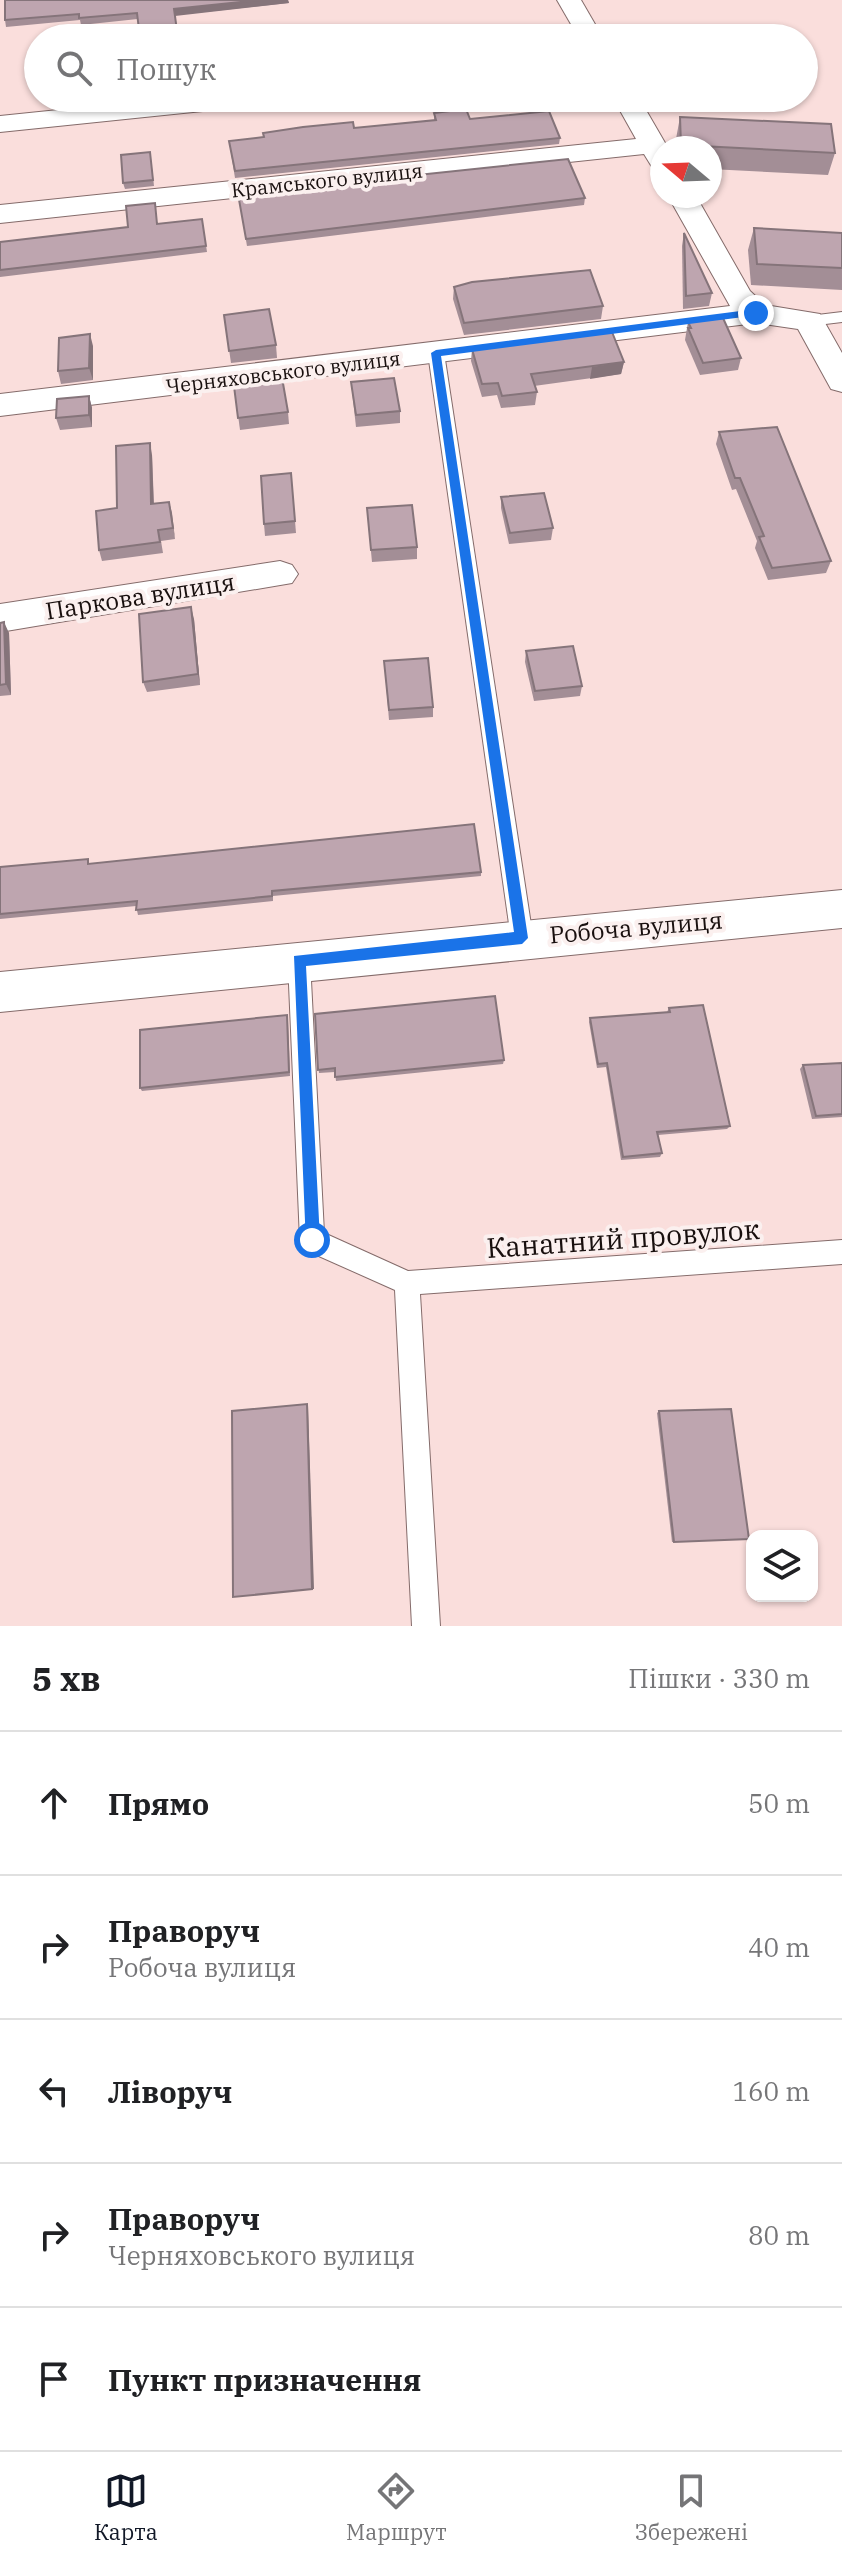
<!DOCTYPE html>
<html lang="uk">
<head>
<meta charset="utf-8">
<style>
  :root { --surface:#fff; --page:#f2f2f2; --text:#202124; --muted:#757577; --line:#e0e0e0; --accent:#111827 }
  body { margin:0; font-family:"IBM Plex Serif",serif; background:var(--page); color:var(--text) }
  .controls { position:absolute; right:24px; bottom:24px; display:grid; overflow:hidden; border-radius:16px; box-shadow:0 2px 6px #0004 }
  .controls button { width:72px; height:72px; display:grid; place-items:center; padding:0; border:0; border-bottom:2px solid var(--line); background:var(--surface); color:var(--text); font:40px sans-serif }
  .compass { position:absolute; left:650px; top:136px; width:72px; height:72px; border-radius:50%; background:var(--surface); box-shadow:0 2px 6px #0004; rotate:289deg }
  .stop { position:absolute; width:24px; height:24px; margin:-18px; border:6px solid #1a73e8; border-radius:50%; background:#fff }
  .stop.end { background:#1a73e8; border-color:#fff; box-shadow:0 2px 8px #0008 }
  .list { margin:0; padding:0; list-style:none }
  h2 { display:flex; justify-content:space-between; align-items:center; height:104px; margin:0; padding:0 32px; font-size:34px }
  h2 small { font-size:26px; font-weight:400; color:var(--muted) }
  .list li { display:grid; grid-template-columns:52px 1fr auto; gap:24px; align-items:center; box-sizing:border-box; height:144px; padding:0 32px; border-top:2px solid var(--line) }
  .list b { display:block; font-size:30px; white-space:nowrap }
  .list p { margin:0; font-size:26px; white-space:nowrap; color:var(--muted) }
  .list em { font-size:26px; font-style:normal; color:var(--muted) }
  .icon { flex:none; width:44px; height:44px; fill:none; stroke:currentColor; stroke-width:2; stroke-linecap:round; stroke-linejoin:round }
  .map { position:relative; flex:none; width:842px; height:1626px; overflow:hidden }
  .search { position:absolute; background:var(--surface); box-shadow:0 2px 6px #0004; left:24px; right:24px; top:24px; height:88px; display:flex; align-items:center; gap:20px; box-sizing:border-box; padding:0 28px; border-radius:44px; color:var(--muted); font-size:30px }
  .sheet { height:824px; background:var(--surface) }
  nav { display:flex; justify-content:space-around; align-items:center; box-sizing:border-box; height:112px; border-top:2px solid var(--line); background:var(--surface); font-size:22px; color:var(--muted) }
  nav a { display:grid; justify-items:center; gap:4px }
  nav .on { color:var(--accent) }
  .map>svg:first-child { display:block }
</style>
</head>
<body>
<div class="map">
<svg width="842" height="1626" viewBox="0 0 842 1626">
  <rect width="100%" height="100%" fill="#fadedc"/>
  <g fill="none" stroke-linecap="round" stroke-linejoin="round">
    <defs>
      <g id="service">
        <path d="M842 312V322L809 326 801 321 809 316Z"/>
        <path d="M436 348 444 353 533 938 530 945 522 948 514 945 511 938 428 353Z"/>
        <path d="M299 951 307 954 310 961 324 1233 408 1271 842 1240V1264L420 1294 440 1626H412L395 1290 303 1249 300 1240 288 961 291 954Z"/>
      </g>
      <g id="minor">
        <path d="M557 0H581L603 38H579Z"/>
        <path d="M175 98H264L260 104 251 106 0 132V116Z"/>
        <path d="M613 98H639L668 148H662V169L652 167 644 154 0 223V205L636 139Z"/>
        <path d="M668 196H696L750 291 765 305 820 314 842 353V392L831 389 798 329 756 323 0 416V394L730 306Z"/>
        <path d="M280 561 292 565 298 574 292 583 0 632V604Z"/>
        <path d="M842 890V928L0 1012V972Z"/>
      </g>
    </defs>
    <use href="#service" stroke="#846b6a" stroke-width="2"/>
    <use href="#minor" stroke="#846b6a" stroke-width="2"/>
    <use href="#service" fill="#fff" fill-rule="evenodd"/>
    <use href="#minor" fill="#fff" fill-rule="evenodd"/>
  </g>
  <g fill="#a38e96">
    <path d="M5 0H288L289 3 81 25 80 20 6 27 5 20Z"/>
    <path d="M434 113 560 138 559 144 235 178 229 141 434 120Z"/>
    <path d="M680 117 835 153 828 175 710 169V148H677L676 139Z"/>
    <path d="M151 159 154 186 125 189 123 183Z"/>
    <path d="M238 194 585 198 584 205 247 246Z"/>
    <path d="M202 219 207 252 0 277V242Z"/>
    <path d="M754 228 842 233V290L751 285 748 250Z"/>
    <path d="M684 233 712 293 709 306 683 309 682 246Z"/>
    <path d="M454 287 603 306 601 319 464 335 453 299Z"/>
    <path d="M224 315 276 345 277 358 231 363Z"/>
    <path d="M688 322 741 358 738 370 700 375 685 340Z"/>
    <path d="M93 346V380L61 384 58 371Z"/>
    <path d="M472 349 624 362 621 374 534 386 537 392 535 405 501 408 497 395 482 397 471 361Z"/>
    <path d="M233 378 288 412 289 424 240 430Z"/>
    <path d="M351 382 400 411V423L356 427Z"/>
    <path d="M89 396 92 408V427L60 430 56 418Z"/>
    <path d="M719 432 831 561 826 573 768 580 755 548 757 541 736 489 732 490 716 444Z"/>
    <path d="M152 455 154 504 169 502 175 539 161 541 163 553 102 561 99 550 117 508Z"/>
    <path d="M291 473 296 533 265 536 264 524Z"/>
    <path d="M501 497 553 528 551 540 509 544 501 508Z"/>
    <path d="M368 520 417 547V559L372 562Z"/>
    <path d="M194 619 200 685 147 692 143 682Z"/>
    <path d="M0 623 9 633 11 695 0 696Z"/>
    <path d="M526 651 582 686 580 696 534 701 525 662Z"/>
    <path d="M385 671 433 707V717L389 720Z"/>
    <path d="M90 863 481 872V876L273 896V901L138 915 136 906 0 919V867Z"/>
    <path d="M669 1008 730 1126 727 1129 658 1135 662 1153 660 1157 621 1160 606 1067 597 1068 589 1022 590 1018 667 1012Z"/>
    <path d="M315 1014 504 1060 503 1064 336 1081 335 1072 319 1073Z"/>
    <path d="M288 1019 290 1076 142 1091 140 1088Z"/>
    <path d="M842 1063V1117L812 1119 800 1069 803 1065Z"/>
    <path d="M659 1411 749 1539 672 1542 657 1413Z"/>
  </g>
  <g fill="#85747a">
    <path d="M260 0H288L289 3 175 16 174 9Z"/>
    <path d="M90 334 93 346V380L89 368Z"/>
    <path d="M624 362 621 374 590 379 592 367Z"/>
    <path d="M89 396 92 408V427L89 415Z"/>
    <path d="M150 443 152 455 154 516 151 504Z"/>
    <path d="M169 502 172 513 175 539 173 528Z"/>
    <path d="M191 607 194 619 200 685 198 674Z"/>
    <path d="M4 622 9 633 11 695 6 684Z"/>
    <path d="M307 1404 308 1406 314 1589H312Z"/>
  </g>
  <g fill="#bea5af" stroke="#85747a" stroke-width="2">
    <path d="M5 0H260L174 9 178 38H140L137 13 79 18V14L5 20Z"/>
    <path d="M466 109 470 119 549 111 560 138 235 171 229 141 264 137 263 133 303 127 353 122 354 128 436 120 434 113Z"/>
    <path d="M680 117 831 124 835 153 681 145Z"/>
    <path d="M150 152 153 180 123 183 121 155Z"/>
    <path d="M568 159 585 198 246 239 238 194Z"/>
    <path d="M155 203 157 224 202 219 206 246 0 270V242L128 227 126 206Z"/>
    <path d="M754 228 842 233V268L757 264Z"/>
    <path d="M684 233 712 293 686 296Z"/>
    <path d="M590 270 603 306 464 323 454 287 472 282Z"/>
    <path d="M269 309 276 345 229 351 224 315Z"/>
    <path d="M723 318 741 358 703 363 688 328H691L688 322Z"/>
    <path d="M612 332 624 362 531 374 537 392 502 396 498 383 482 384 472 349Z"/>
    <path d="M90 334 89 368 58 371 59 338Z"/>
    <path d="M281 372 288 412 238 418 233 378Z"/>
    <path d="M394 378 400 411 356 415 351 382Z"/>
    <path d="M89 396V415L56 418 57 399Z"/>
    <path d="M777 427 831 561 772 568 759 537 764 536 740 478H735L719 432Z"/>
    <path d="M150 443 151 504 169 502 173 528 158 530 160 542 99 550 96 511 117 508 116 446Z"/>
    <path d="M291 473 295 521 264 524 261 476Z"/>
    <path d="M544 493 553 528 510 533 501 497Z"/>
    <path d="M412 505 417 547 371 550 367 508Z"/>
    <path d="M191 607 198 674 143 682 139 614Z"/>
    <path d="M4 622 6 684 0 685V623Z"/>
    <path d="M573 646 582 686 535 691 526 651Z"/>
    <path d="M428 658 433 707 389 710 384 661Z"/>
    <path d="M474 824 481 872 272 891V896L136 910 137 901 0 914V867L88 859V864Z"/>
    <path d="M495 996 504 1060 335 1077V1068L318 1070 315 1014Z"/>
    <path d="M703 1005 730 1126 657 1132 662 1153 623 1157 607 1063 598 1064 590 1018 670 1012 669 1008Z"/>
    <path d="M287 1015 289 1072 140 1088V1030Z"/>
    <path d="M842 1063V1114L816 1116 803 1065Z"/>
    <path d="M307 1404 312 1589 233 1597 232 1411Z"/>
    <path d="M731 1409 749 1539 674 1542 659 1411Z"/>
  </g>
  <path fill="#1a73e8" d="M756 309 759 310V315L441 356 528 938 522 944 306 966 320 1240 312 1247 306 1245 294 956 514 932 431 353 436 350Z"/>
  <g text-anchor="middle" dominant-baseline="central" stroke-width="8" stroke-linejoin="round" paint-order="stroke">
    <g font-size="20" fill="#180f0e" stroke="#fbf0ef">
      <text transform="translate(327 180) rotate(-6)">Крамського вулиця</text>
      <text transform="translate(283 372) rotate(-7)">Черняховського вулиця</text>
    </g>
    <g font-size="24" fill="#180f0e" stroke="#fbf0ef">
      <text transform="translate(140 596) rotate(-9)">Паркова вулиця</text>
      <text transform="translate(636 927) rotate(-5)">Робоча вулиця</text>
    </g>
    <g font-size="28" fill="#180f0e" stroke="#fbf0ef">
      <text transform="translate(623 1238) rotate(-4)">Канатний провулок</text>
    </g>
  </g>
</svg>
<div class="controls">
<button><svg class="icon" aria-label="layers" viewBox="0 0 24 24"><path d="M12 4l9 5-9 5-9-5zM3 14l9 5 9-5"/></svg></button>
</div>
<svg class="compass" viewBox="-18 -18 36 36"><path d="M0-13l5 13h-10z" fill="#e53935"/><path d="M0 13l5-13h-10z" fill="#757577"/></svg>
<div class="stop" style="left:312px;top:1240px"></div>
<div class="stop end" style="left:756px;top:313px"></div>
<div class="search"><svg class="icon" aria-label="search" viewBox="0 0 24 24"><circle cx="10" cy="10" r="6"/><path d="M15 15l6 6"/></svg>Пошук</div>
</div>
<section class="sheet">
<h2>5 хв<small>Пішки · 330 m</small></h2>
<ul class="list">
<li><svg class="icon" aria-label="ahead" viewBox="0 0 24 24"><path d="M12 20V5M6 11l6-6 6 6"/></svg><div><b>Прямо</b></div><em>50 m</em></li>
<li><svg class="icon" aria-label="right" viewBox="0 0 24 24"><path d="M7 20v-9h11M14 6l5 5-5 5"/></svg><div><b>Праворуч</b><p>Робоча вулиця</p></div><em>40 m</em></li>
<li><svg class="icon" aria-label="left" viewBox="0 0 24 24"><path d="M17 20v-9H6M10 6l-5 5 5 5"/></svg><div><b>Ліворуч</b></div><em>160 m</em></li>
<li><svg class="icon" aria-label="right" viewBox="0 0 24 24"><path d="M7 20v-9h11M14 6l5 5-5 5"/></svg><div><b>Праворуч</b><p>Черняховського вулиця</p></div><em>80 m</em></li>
<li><svg class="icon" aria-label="arrive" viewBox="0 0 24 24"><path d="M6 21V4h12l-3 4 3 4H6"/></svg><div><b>Пункт призначення</b></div></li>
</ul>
</section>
<nav>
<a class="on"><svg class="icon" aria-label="map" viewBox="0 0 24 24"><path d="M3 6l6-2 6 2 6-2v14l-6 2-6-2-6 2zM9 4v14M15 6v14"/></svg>Карта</a>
<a><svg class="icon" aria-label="directions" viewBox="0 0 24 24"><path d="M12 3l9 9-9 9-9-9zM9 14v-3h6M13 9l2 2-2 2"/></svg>Маршрут</a>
<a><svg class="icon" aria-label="saved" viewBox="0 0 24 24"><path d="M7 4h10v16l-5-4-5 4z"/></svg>Збережені</a>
</nav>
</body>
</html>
